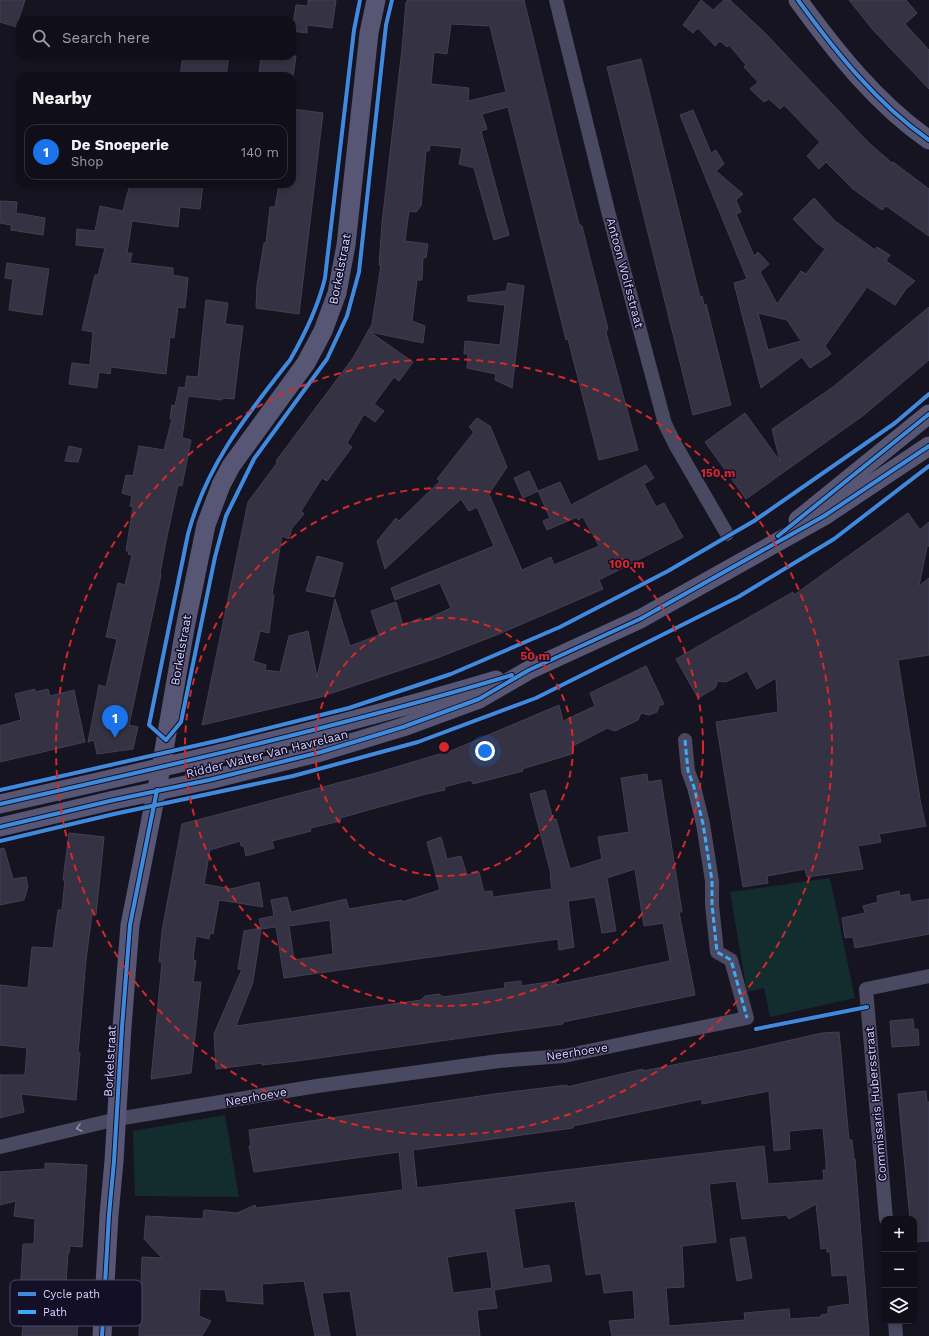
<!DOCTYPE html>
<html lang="en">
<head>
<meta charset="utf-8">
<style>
  :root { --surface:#100f19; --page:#191822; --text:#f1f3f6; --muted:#9c9ca2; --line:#302f38; --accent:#1a73e8 }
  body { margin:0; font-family:"Work Sans",sans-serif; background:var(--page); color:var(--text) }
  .controls { position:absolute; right:12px; bottom:12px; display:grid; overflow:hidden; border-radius:8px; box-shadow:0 2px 6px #0003 }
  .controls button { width:36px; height:36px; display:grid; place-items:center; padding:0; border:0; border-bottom:1px solid var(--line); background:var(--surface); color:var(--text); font:20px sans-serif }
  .you { position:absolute; left:485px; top:751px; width:14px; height:14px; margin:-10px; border:3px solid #fff; border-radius:50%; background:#1a73e8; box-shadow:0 0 0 6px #1a73e833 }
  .badge { display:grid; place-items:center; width:26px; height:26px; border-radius:50%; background:var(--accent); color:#fff; font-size:13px; font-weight:700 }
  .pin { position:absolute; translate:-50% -33px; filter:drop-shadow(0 1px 2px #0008) }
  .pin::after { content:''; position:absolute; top:21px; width:14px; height:12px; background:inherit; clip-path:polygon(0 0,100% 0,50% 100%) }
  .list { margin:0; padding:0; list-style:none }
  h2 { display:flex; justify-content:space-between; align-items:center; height:52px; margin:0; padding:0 16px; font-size:17px }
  h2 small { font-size:13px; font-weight:400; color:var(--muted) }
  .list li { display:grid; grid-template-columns:26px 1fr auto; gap:12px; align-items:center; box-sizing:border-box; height:56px; margin:0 8px 8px; padding:0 8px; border:1px solid var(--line); border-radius:12px }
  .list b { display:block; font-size:15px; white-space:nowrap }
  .list p { margin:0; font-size:13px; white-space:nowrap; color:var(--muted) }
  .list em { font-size:13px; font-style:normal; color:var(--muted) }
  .icon { flex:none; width:22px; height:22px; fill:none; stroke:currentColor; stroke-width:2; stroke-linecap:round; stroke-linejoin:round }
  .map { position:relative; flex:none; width:929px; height:1336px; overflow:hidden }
  .search { position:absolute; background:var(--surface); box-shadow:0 2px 6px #0003; left:16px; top:16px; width:280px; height:44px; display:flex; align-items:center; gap:10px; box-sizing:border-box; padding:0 14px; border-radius:12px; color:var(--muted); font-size:15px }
  .panel { position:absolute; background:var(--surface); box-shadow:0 2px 6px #0003; left:16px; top:72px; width:280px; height:116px; border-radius:12px }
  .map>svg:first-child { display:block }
</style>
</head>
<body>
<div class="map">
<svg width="929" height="1336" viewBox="0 0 929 1336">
  <rect width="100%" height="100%" fill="#161421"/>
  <g fill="#132c2d">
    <path d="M830 878 855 998 770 1017 764 988 747 992 730 892Z"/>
    <path d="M225 1115 239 1197 135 1196 133 1131Z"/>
  </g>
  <g fill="#343243" stroke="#433f54" fill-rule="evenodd">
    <path d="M0 0H25L16 27 0 22Z"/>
    <path d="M308 0H336L332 28 307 25V33L292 31 296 5 308 6Z"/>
    <path d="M408 0H524L558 140 579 224 582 226 591 262 608 329 606 332 638 450 599 460 568 339 566 340 508 107 482 114 487 129 481 131 509 235 494 240 474 168 459 164 462 148 430 145 429 151H426L421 206 416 212 409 211 405 241 428 244 426 258 423 257 422 280H417L412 321 425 326 423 343 370 332 413 362 399 381 394 377 374 404 384 411 375 422 364 414 347 443 352 447 327 481 322 478 301 511 304 514 292 528 289 539 282 536 272 594 274 595 269 633 260 631 253 661 266 665 265 670 280 672 289 636 308 631 317 677 335 599 350 646 379 635 371 611 396 602 403 625 421 618 422 621 451 608 440 583 395 600 391 588 494 546 477 507 469 511 461 499 385 569 377 541 396 518 399 521 440 481 437 479 474 432 469 427 477 418 490 426 507 467 489 494 522 570 551 557 554 565 599 546 583 517 578 520 577 517 547 530 543 521 550 518 538 491 560 482 571 505 646 465 654 478 644 484 656 507 664 503 683 537 599 580 603 589 499 634 437 658 317 698 202 725 248 502 277 463 276 461 353 358 372 324 381 265H379L382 223 402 49 406 2ZM451 24 490 26 506 92 468 101 469 88 431 84 434 52 447 54Z"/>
    <path d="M701 0 713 10 724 0H730L766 34 869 143 892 163 893 162 929 189V236L886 206 882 210 853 189 826 162 819 169 807 156 820 142 784 105 780 109 769 99 764 102 750 89 758 82 744 67 746 65 729 45 727 47 720 41 715 46 698 28 693 33 683 25Z"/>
    <path d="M849 0H906L917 13 905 24 929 50V89L873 30Z"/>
    <path d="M183 56H229L226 76H180Z"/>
    <path d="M261 56H296L293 76 259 75Z"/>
    <path d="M641 59 700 297 702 296 704 305 706 304 731 405 693 415 607 67Z"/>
    <path d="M292 109 323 113 299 314 256 308 257 285 264 243H266L270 207H275L279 184H292Z"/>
    <path d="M693 110 711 153 716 150 724 164 716 171 743 194 736 200 741 212 736 214 754 256 758 252 769 264 760 272 777 304 801 271 806 274 825 249 817 243 793 219 814 198 835 221 875 250 877 247 890 255 886 261 915 281 906 289 895 305 867 287 825 346 831 354 810 368 802 357 761 388 734 283 747 279 680 115ZM758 313 787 320 801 341 768 350Z"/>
    <path d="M130 184H203L200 209 180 207 178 227 132 221 127 253H132L130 263 173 268V275L188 278 185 308 178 307 174 338 170 337 166 374 111 367 110 374 99 372 97 388 69 384 72 363 90 365 93 332 82 330 95 275H98L105 248 76 245 77 229 95 231 100 206 123 211Z"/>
    <path d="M0 201 17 202 16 213 45 218 43 235 11 230V225L0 223Z"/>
    <path d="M7 263 49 269 42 315 9 310 13 279 5 278Z"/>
    <path d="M508 283 524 286 512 388 495 380 496 374 467 368 468 354H464L465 341 500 345 505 305 468 301V296L506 291Z"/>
    <path d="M206 300 228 303 225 324 243 326 234 399 223 398 222 400 188 396 182 438 191 440 182 486 178 485 165 546 160 574 161 575 129 725 138 727 133 749 97 754 94 740 88 742 99 685 106 687 117 639 106 637 118 583 125 585 132 555 128 554 129 551H126L133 507 130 506 132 496 122 493 126 475 133 476 139 446 164 450 172 419H170L172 405 175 406 179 387 185 388 187 376 198 377Z"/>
    <path d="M929 307V360L864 415 746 499 705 442 745 413 780 461 772 429 833 387Z"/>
    <path d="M69 446 82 449 78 462 65 461Z"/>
    <path d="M529 471 538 491 523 498 514 478Z"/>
    <path d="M908 513 920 530 929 522V546L927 547 919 586 929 578V655L898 660 921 805 926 826 879 834 881 842 858 846 863 869 807 877 805 869 767 876 768 883 743 887 716 722 778 712 776 678 757 689 747 671 726 682 718 681 715 688 698 698 676 659 793 592 794 595Z"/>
    <path d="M317 556 343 563 334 597 306 591Z"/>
    <path d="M646 666 664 704 659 706 657 712 649 715 641 713 638 720 615 731 607 728 571 747 572 754 522 769 523 771 473 784 471 780 444 787 445 790 426 794 340 818 341 821 310 828 311 831 272 841 274 848 246 856 244 846H241L240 841 210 850 204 884 231 889 259 882 263 907 219 900 213 934 210 933 209 939 196 936 193 959 196 961 193 982H201L191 1073 151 1079 162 962H159L162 931 182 824 376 773 453 750 559 705 563 721 595 706 590 693Z"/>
    <path d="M35 689V692L48 689 50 696 74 690 85 742 0 762V726L21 720 15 694Z"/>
    <path d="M647 774 648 782 661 780 682 912H679L695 995 563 1022V1024L297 1061 262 1065V1063L216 1069 214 1034 242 969H238L244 931 261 928 259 919 274 916 271 900 287 897 291 912 346 899 349 909 402 900V902L440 890 427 842 441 837 447 859 461 856 467 875 479 872 484 892 492 891 493 897 552 889 550 875 551 874 530 794 545 790 553 819H556L570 869 602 859 598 837 629 832 621 778ZM635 869 644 926 663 923 670 961 556 985V981L521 986V981L504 983 505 988 443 997 439 994 425 996 421 1000 236 1026 253 982 261 929 276 927 284 978 558 939 559 950 574 947 568 901 595 897 602 933 616 931 607 878ZM330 920 333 954 294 960 289 926Z"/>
    <path d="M69 833 104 837 96 915 92 914 86 960 78 1053H80L76 1100 21 1094 24 1112 0 1118V1075H25L27 1048 0 1045V985L28 988 32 947 53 948 58 910H62L65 880H63Z"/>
    <path d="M4 848 13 879 26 877 28 887 24 900 0 905V849Z"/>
    <path d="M899 891 900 896 909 894 911 902 929 899V934L855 948 853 937 845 938 842 918 865 913 863 906 878 902 877 896Z"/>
    <path d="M913 1019 914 1029H918L919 1045 892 1047 890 1021Z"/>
    <path d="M839 1032 849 1140H852L854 1159H855L869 1336H612L609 1321 635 1319 633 1290 604 1293 601 1273 586 1275 575 1201 514 1209 523 1269 549 1265 552 1281 494 1290 497 1308 477 1310 480 1336H357L350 1291 322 1293 330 1336H315L304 1281 262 1284 263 1304 227 1301 225 1290 200 1289 199 1316 211 1321 202 1336H139L142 1257 162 1258 144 1239 146 1216 203 1219 204 1210 237 1213 255 1205 256 1208 403 1190 399 1152 254 1172 249 1146H251L249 1130 494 1094 567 1085V1087L643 1069V1071L743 1051 822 1033ZM769 1091 774 1151 790 1149 789 1131 823 1128 826 1161V1170H823L824 1180 768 1184 764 1146 417 1188 413 1150 573 1128V1126L702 1099V1104ZM736 1181 742 1219 786 1215 789 1219 816 1204 821 1249 827 1248V1252H830L832 1276 847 1275 850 1304 828 1307V1314L821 1315V1317L790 1319 789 1309 744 1313 745 1320 669 1326 666 1288 684 1287 682 1246 716 1242 709 1184ZM487 1251 492 1288 453 1293 447 1257Z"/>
    <path d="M926 1091 927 1102H929V1241L914 1242V1219H910L898 1094Z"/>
    <path d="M45 1163 87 1165 82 1247 70 1246 69 1253 68 1254 65 1297 79 1298 77 1336H22L26 1296 20 1295 23 1244H34L35 1219 14 1216 16 1201 0 1205V1172L45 1169Z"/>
    <path d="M745 1237 752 1278 737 1281 730 1239Z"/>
  </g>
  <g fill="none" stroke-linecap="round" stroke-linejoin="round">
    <g stroke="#4a4962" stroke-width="14">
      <path d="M556 0 608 211 665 424 676 446 727 534"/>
      <path d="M0 1147 117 1119 317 1086 499 1061 564 1056 747 1018 731 960 717 952 712 905V881L703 824 694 787 688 771 685 740"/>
      <path d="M886 1219 866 989 929 976"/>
      <path d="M895 1321 896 1336"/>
    </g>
    <g stroke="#575674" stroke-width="19">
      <path d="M798 0C835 51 877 104 929 140"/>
      <path d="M798 520 929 414"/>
      <path d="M0 804C166 767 332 729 496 680"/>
      <path d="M0 827 114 800 209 780 321 752 403 727 479 699 529 670 640 619 824 516 929 446"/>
      <path d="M102 1336 109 1215 114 1161 122 1027 130 925 161 768 185 628 206 525 221 485 231 466 306 363 323 331 337 293 346 245 369 33 376 0"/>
    </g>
    <path stroke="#3fa9f5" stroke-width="3" stroke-dasharray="6 3" stroke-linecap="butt" d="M685 740 688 771 694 787 703 824 712 881V905L717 952 731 960 747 1018"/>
    <defs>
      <g id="cycleway">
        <path d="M798 0C835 51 877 104 929 140"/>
        <path d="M778 536 929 414"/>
        <path d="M166 740 149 725 188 534C207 464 246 416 290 360 305 334 318 307 325 278L354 30 360 0"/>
        <path d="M166 740 181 722 215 557 226 516 254 459 327 359 347 316 359 272 386 25 392 0"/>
        <path d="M0 790 225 739 349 708 451 674 560 627 668 571 728 536 754 521 895 423 929 394"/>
        <path d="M0 804C172 765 343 726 512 675"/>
        <path d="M0 827 114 800 209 780 321 752 403 727 479 699 529 670 640 619 824 516 929 446"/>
        <path d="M0 841 114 814 293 776 418 742 536 698 738 597 834 539 929 466"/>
        <path d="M756 1029 867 1007"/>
        <path d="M102 1336 109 1215 114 1161 122 1027 130 925 157 790"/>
      </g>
    </defs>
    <use href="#cycleway" stroke="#130f26" stroke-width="6"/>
    <use href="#cycleway" stroke="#408adc" stroke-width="4"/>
  </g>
  <defs><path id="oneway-chevron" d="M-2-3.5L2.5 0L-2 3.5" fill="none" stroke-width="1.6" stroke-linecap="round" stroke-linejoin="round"/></defs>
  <use stroke="#928eb0" href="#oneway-chevron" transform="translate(79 1128) rotate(166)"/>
  <g fill="none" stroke="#d62828" stroke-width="2" stroke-dasharray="7 5">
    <circle cx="444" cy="747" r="129"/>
    <circle cx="444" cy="747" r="259"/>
    <circle cx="444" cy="747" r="388"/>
  </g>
  <g text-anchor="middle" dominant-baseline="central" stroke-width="3" stroke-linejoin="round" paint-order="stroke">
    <g font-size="12" fill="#d9d4ff" stroke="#130f26">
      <text transform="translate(340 269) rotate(-79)">Borkelstraat</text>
      <text transform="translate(625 273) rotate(75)">Antoon Wolfsstraat</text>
      <text transform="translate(181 650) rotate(-80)">Borkelstraat</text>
      <text transform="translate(267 754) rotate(-14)">Ridder Walter Van Havrelaan</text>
      <text transform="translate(577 1052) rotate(-9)">Neerhoeve</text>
      <text transform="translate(110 1061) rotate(-87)">Borkelstraat</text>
      <text transform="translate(256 1097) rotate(-10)">Neerhoeve</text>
      <text transform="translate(876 1104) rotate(-95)">Commissaris Hubersstraat</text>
    </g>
  </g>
  <rect x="10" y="1280" width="132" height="46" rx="6" fill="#130f26" stroke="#4e4a67" stroke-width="1"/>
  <rect x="18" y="1292" width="18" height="4" fill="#408adc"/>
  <rect x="18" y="1310" width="18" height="4" fill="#3fa9f5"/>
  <g font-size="11" fill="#d9d4ff">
    <text x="43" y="1298">Cycle path</text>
    <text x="43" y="1316">Path</text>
  </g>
  <circle cx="444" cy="747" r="6" fill="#d62828" stroke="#130f26" stroke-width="2"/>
  <g font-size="12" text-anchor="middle" font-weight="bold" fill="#d62828" stroke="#130f26" stroke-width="3" stroke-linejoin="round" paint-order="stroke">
    <text x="718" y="477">150 m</text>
    <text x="627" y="568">100 m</text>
    <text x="535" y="660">50 m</text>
  </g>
</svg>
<div class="controls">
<button>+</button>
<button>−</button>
<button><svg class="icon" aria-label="layers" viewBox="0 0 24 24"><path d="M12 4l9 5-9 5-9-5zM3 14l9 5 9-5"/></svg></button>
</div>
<div class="you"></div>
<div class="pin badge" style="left:115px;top:738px">1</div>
<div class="search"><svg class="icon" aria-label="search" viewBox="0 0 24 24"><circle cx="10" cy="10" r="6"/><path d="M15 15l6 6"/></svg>Search here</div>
<section class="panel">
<h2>Nearby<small></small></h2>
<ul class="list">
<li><span class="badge">1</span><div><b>De Snoeperie</b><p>Shop</p></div><em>140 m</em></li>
</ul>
</section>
</div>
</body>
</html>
